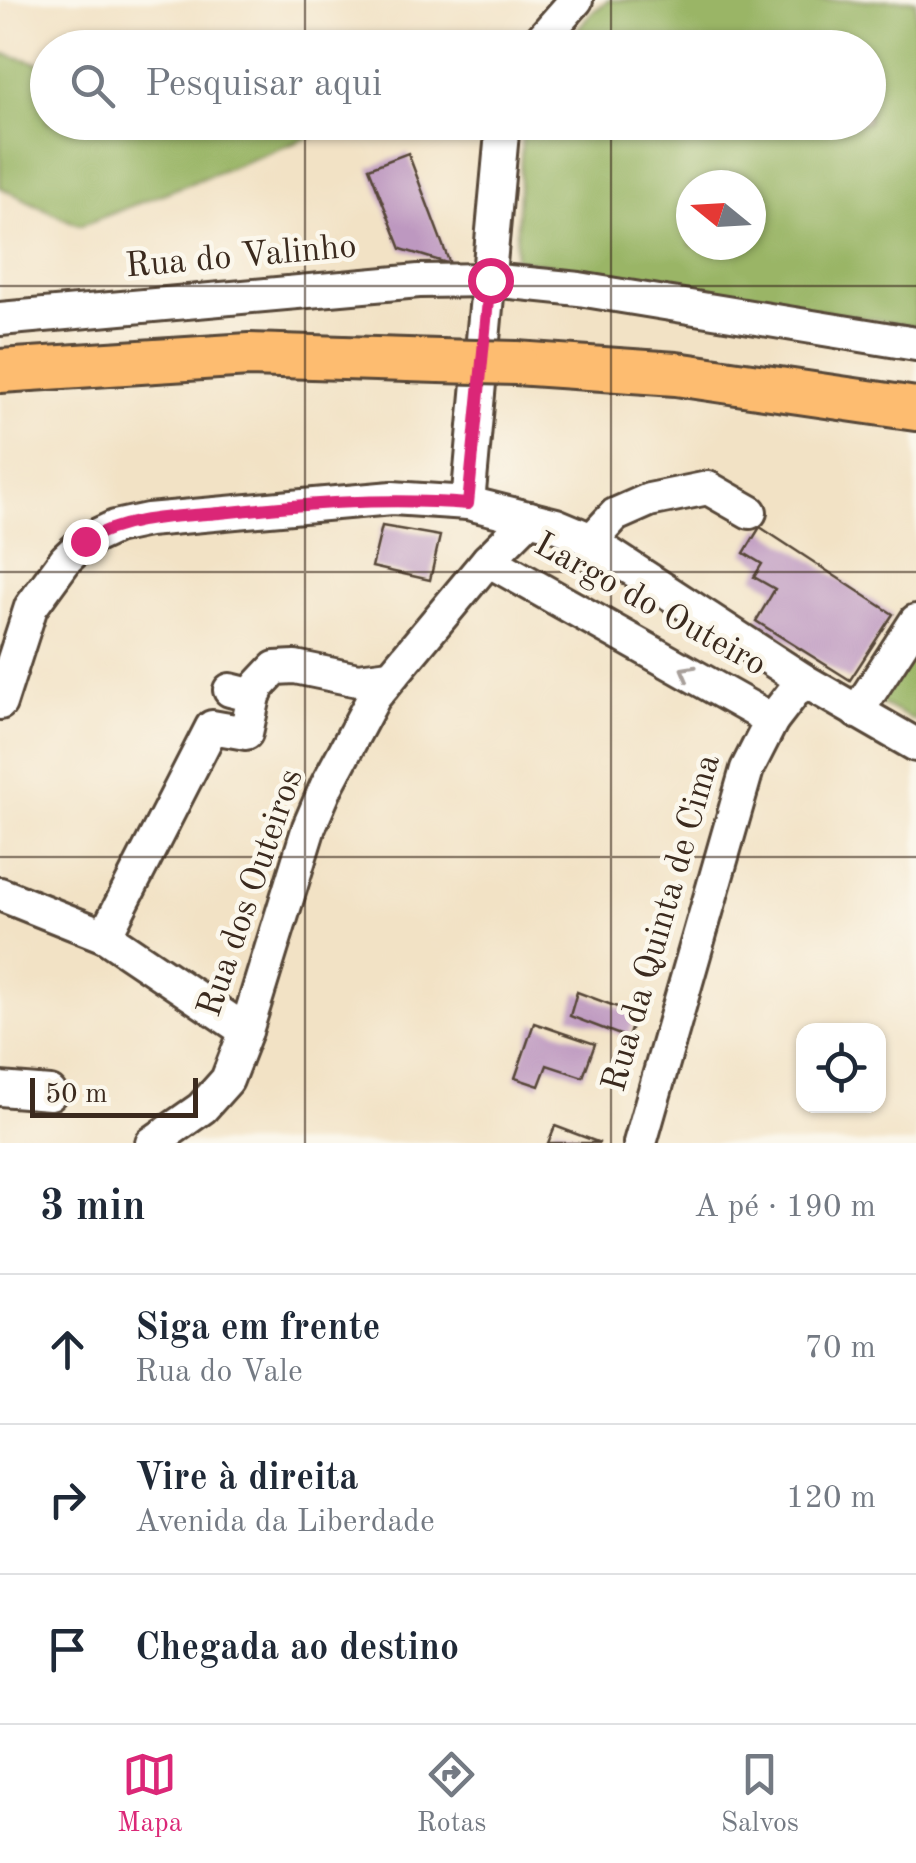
<!DOCTYPE html>
<html lang="pt">
<head>
<meta charset="utf-8">
<style>
  :root { --surface:#fff; --page:#f2f2f3; --text:#1f2937; --muted:#747a83; --line:#e0e1e3; --accent:#db2777 }
  body { margin:0; font-family:"Old Standard TT",serif; background:var(--page); color:var(--text) }
  .controls { position:absolute; right:30px; bottom:30px; display:grid; overflow:hidden; border-radius:20px; box-shadow:0 2px 8px #0004 }
  .controls button { width:90px; height:90px; display:grid; place-items:center; padding:0; border:0; border-bottom:2px solid var(--line); background:var(--surface); color:var(--text); font:50px sans-serif }
  .compass { position:absolute; left:676px; top:170px; width:90px; height:90px; border-radius:50%; background:var(--surface); box-shadow:0 2px 8px #0004; rotate:288deg }
  .scale { position:absolute; left:30px; bottom:25px; width:168px; box-sizing:border-box; padding-left:10px; border:5px solid #3b2a1e; border-top:0; font-size:28px; line-height:35px; white-space:nowrap; color:#3b2a1e; -webkit-text-stroke:8px #fbf7ec; paint-order:stroke }
  .stop { position:absolute; width:30px; height:30px; margin:-22px; border:8px solid #db2777; border-radius:50%; background:#fff }
  .stop.end { background:#db2777; border-color:#fff; box-shadow:0 2px 10px #0008 }
  .list { margin:0; padding:0; list-style:none }
  h2 { display:flex; justify-content:space-between; align-items:center; height:130px; margin:0; padding:0 40px; font-size:42px }
  h2 small { font-size:32px; font-weight:400; color:var(--muted) }
  .list li { display:grid; grid-template-columns:65px 1fr auto; gap:30px; align-items:center; box-sizing:border-box; height:150px; padding:0 40px; border-top:2px solid var(--line) }
  .list b { display:block; font-size:38px; white-space:nowrap }
  .list p { margin:0; font-size:32px; white-space:nowrap; color:var(--muted) }
  .list em { font-size:32px; font-style:normal; color:var(--muted) }
  .icon { flex:none; width:55px; height:55px; fill:none; stroke:currentColor; stroke-width:2; stroke-linecap:round; stroke-linejoin:round }
  .map { position:relative; flex:none; width:916px; height:1143px; overflow:hidden }
  .search { position:absolute; background:var(--surface); box-shadow:0 2px 8px #0004; left:30px; right:30px; top:30px; height:110px; display:flex; align-items:center; gap:25px; box-sizing:border-box; padding:0 35px; border-radius:55px; color:var(--muted); font-size:38px }
  .sheet { height:580px; background:var(--surface) }
  nav { display:flex; justify-content:space-around; align-items:center; box-sizing:border-box; height:140px; border-top:2px solid var(--line); background:var(--surface); font-size:28px; color:var(--muted) }
  nav a { display:grid; justify-items:center; gap:5px }
  nav .on { color:var(--accent) }
  .map>svg:first-child { display:block }
</style>
</head>
<body>
<div class="map">
<svg width="916" height="1143" viewBox="0 0 916 1143">
  <rect width="100%" height="100%" fill="#fbf7ec"/>
  <filter id="ink" filterUnits="userSpaceOnUse"><feTurbulence type="fractalNoise" baseFrequency=".01" numOctaves="2"/><feDisplacementMap in="SourceGraphic" scale="20" xChannelSelector="R" yChannelSelector="G"/><feConvolveMatrix kernelMatrix="1 2 1 2 8 2 1 2 1" color-interpolation-filters="sRGB"/></filter>
  <filter id="wash" filterUnits="userSpaceOnUse"><feTurbulence type="fractalNoise" baseFrequency=".0048" numOctaves="4" result="noise"/><feDisplacementMap in="SourceGraphic" scale="40" xChannelSelector="R" yChannelSelector="G"/><feGaussianBlur stdDeviation="2.25" result="paint"/><feColorMatrix in="noise" values="0 0 0 0 0 0 0 0 0 0 0 0 0 0 0 0 0 1.4 0 .05"/><feComposite in="paint" operator="in"/></filter>
  <g filter="url(#wash)">
    <rect width="100%" height="100%" fill="#f2e2c5"/>
    <g fill="#9ab566" stroke="#6a7042" stroke-width="2.5" fill-rule="evenodd">
      <path d="M609 0H916V327L515 259 523 123 868 122V48L561 47 594 11ZM751 185V245H691V185Z"/>
      <path d="M0 53 47 65 48 122 332 123 330 129 80 226 0 187Z"/>
      <path d="M916 645V721L876 701Z"/>
    </g>
    <g id="blocks">
      <g fill="#bd98c0">
        <path d="M408 153 450 264 401 249 369 168Z"/>
        <path d="M382 526 440 536 430 580 372 567Z"/>
        <path d="M760 527 893 614 850 680 756 621 775 589 754 577 762 564 744 553Z"/>
        <path d="M577 992 636 1014 628 1038 570 1016Z"/>
        <path d="M534 1023 595 1044 583 1077 547 1065 539 1086 515 1078Z"/>
        <path d="M555 1126 600 1143H548Z"/>
      </g>
    </g>
  </g>
  <g filter="url(#ink)">
    <use href="#blocks" fill-opacity="0" stroke="#564637" stroke-width="2.5"/>
    <g fill="none" stroke-linecap="round" stroke-linejoin="round">
      <defs>
        <g id="minor">
          <path d="M534 48 576 0"/>
          <path d="M0 319 419 281 490 280 579 289 916 344"/>
          <path d="M468 503 503 122"/>
          <path d="M590 542 615 515 649 500 708 488 750 512"/>
          <path d="M488 560 772 720"/>
          <path d="M230 690 254 696 259 685 275 668 295 667 358 680 390 676"/>
          <path d="M0 703 31 607 66 559 85 541 115 527 148 520 392 498 468 503 556 525 580 535 803 680 916 745"/>
          <path d="M857 712 916 621"/>
          <path d="M0 894 105 936 246 1031"/>
          <path d="M105 936 212 727 246 733 254 696"/>
          <path d="M0 1089 50 1093"/>
          <path d="M152 1143 202 1108 227 1080 246 1031 309 827 327 785 374 697 488 560 530 518"/>
          <path d="M640 1143 747 769 772 720 803 680"/>
        </g>
        <g id="major">
          <path d="M516 363 676 374 916 409"/>
          <path d="M0 371 249 355 439 361"/>
        </g>
      </defs>
      <use href="#minor" stroke="#564637" stroke-width="38"/>
      <use href="#major" stroke="#564637" stroke-width="48"/>
      <use href="#minor" stroke="#fff" stroke-width="32"/>
      <use href="#major" stroke="#fdbc6f" stroke-width="42"/>
      <defs>
        <path id="major-bridge" d="M439 361 516 363"/>
      </defs>
      <use href="#major-bridge" stroke="#564637" stroke-width="48" stroke-linecap="butt"/>
      <use href="#major-bridge" stroke="#fdbc6f" stroke-width="42"/>
    </g>
    <defs><path id="oneway-chevron" d="M-2-3.5L2.5 0L-2 3.5" fill="none" stroke-width="1.6" stroke-linecap="round" stroke-linejoin="round" transform="scale(2.5)"/></defs>
    <use stroke="#a79f9a" href="#oneway-chevron" transform="translate(687 672) rotate(-151)"/>
  </g>
  <g fill="none" stroke-linecap="round" stroke-linejoin="round" filter="url(#ink)">
    <path stroke="#db2777" stroke-width="12" d="M85 541C126 517 174 517 220 513 304 504 384 497 468 504L490 280"/>
  </g>
  <path fill="none" stroke="#3b2a1e" stroke-width="2.5" stroke-opacity="0.55" d="M305 0V48M611 0V48M305 122V1143M611 122V1143M0 286H916M0 572H916M0 857H916"/>
  <g text-anchor="middle" dominant-baseline="central" stroke-width="9" stroke-linejoin="round" paint-order="stroke">
    <g font-size="35" fill="#3b2a1e" stroke="#fbf7ec">
      <text transform="translate(241 257) rotate(-5)">Rua do Valinho</text>
      <text transform="translate(650 605) rotate(29)">Largo do Outeiro</text>
      <text transform="translate(251 893) rotate(-71)">Rua dos Outeiros</text>
      <text transform="translate(662 923) rotate(-74)">Rua da Quinta de Cima</text>
    </g>
  </g>
</svg>
<div class="controls">
<button><svg class="icon" aria-label="locate" viewBox="0 0 24 24"><circle cx="12" cy="12" r="6"/><path d="M12 2v4M12 18v4M2 12h4M18 12h4"/></svg></button>
</div>
<svg class="compass" viewBox="-18 -18 36 36"><path d="M0-13l5 13h-10z" fill="#e53935"/><path d="M0 13l5-13h-10z" fill="#747a83"/></svg>
<div class="scale">50 m</div>
<div class="stop" style="left:490px;top:280px"></div>
<div class="stop end" style="left:85px;top:541px"></div>
<div class="search"><svg class="icon" aria-label="search" viewBox="0 0 24 24"><circle cx="10" cy="10" r="6"/><path d="M15 15l6 6"/></svg>Pesquisar aqui</div>
</div>
<section class="sheet">
<h2>3 min<small>A pé · 190 m</small></h2>
<ul class="list">
<li><svg class="icon" aria-label="ahead" viewBox="0 0 24 24"><path d="M12 20V5M6 11l6-6 6 6"/></svg><div><b>Siga em frente</b><p>Rua do Vale</p></div><em>70 m</em></li>
<li><svg class="icon" aria-label="right" viewBox="0 0 24 24"><path d="M7 20v-9h11M14 6l5 5-5 5"/></svg><div><b>Vire à direita</b><p>Avenida da Liberdade</p></div><em>120 m</em></li>
<li><svg class="icon" aria-label="arrive" viewBox="0 0 24 24"><path d="M6 21V4h12l-3 4 3 4H6"/></svg><div><b>Chegada ao destino</b></div></li>
</ul>
</section>
<nav>
<a class="on"><svg class="icon" aria-label="map" viewBox="0 0 24 24"><path d="M3 6l6-2 6 2 6-2v14l-6 2-6-2-6 2zM9 4v14M15 6v14"/></svg>Mapa</a>
<a><svg class="icon" aria-label="directions" viewBox="0 0 24 24"><path d="M12 3l9 9-9 9-9-9zM9 14v-3h6M13 9l2 2-2 2"/></svg>Rotas</a>
<a><svg class="icon" aria-label="saved" viewBox="0 0 24 24"><path d="M7 4h10v16l-5-4-5 4z"/></svg>Salvos</a>
</nav>
</body>
</html>
